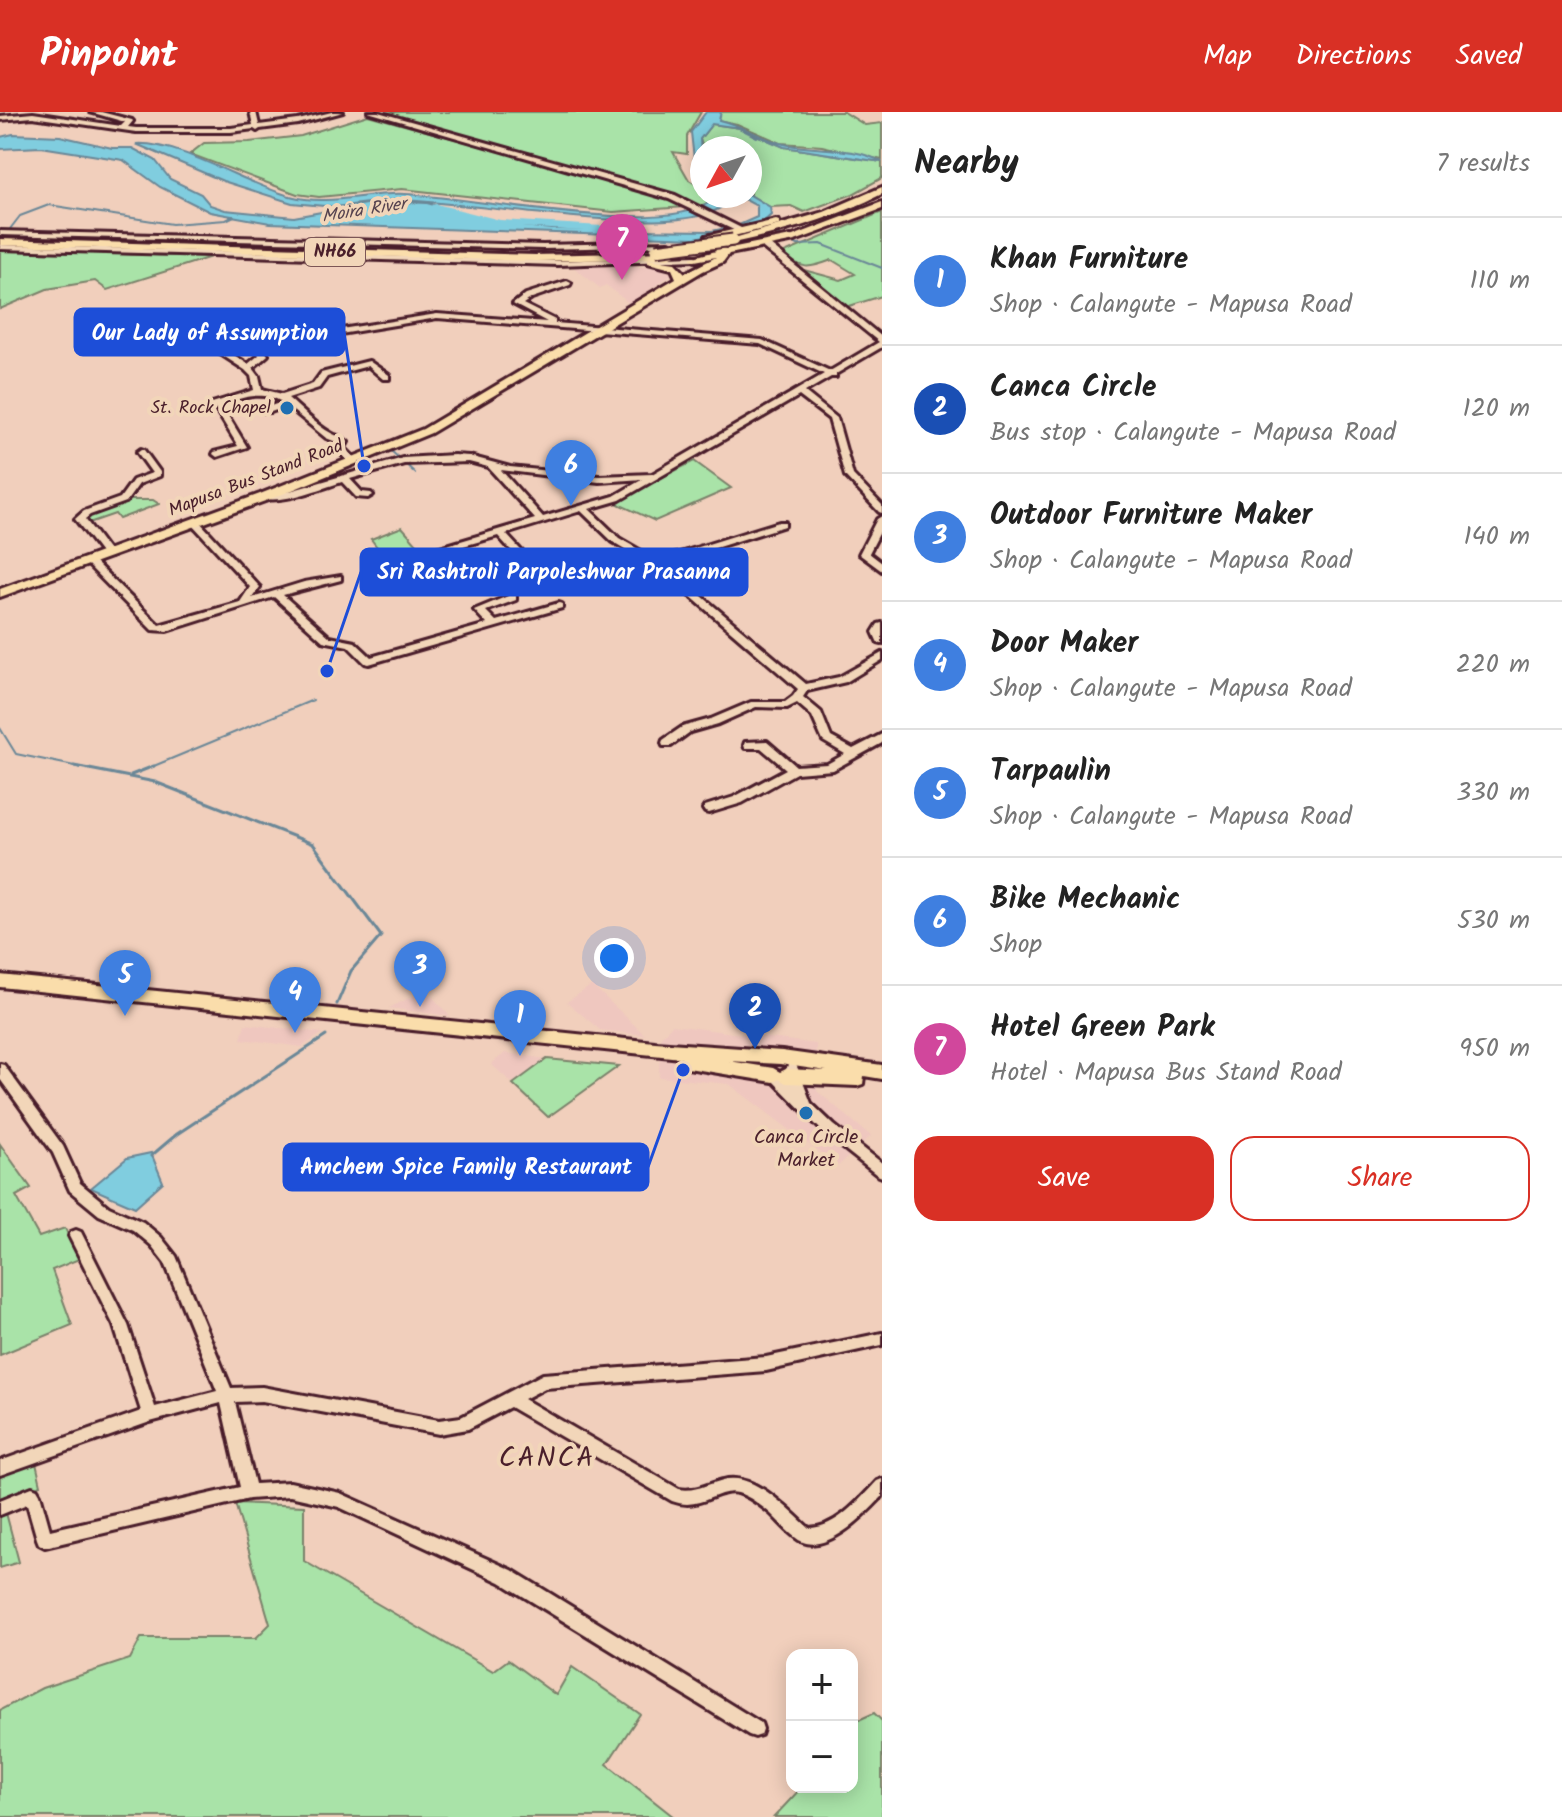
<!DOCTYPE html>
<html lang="en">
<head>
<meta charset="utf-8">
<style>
  :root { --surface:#fff; --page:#f6f6f6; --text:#222; --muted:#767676; --line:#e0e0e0; --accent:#d93025 }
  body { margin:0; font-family:Kalam,sans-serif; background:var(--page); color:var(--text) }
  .controls { position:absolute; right:24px; bottom:24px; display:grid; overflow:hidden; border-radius:16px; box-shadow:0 4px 20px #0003 }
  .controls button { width:72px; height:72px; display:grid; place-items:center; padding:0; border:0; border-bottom:2px solid var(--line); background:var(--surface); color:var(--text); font:40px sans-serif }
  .compass { position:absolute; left:690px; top:24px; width:72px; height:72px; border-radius:50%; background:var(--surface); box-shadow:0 4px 20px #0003; rotate:230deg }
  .you { position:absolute; left:614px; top:846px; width:28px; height:28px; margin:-20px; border:6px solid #fff; border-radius:50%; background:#1a73e8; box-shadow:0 0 0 12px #1a73e833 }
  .badge { display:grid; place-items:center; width:52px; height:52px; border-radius:50%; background:var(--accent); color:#fff; font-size:26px; font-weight:700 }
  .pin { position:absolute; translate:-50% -66px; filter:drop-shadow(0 2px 4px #0008) }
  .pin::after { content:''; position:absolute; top:42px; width:28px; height:24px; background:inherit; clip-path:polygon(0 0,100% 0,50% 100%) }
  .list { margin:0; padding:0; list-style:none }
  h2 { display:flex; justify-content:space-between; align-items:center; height:104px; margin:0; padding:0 32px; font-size:34px }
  h2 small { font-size:26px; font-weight:400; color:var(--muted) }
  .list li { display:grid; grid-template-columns:52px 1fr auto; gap:24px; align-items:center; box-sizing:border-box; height:128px; padding:0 32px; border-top:2px solid var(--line) }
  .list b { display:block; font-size:30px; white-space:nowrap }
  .list p { margin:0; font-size:26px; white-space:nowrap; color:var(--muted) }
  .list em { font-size:26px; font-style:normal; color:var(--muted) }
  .actions { display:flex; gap:16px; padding:24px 32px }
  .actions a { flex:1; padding:18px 0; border:2px solid var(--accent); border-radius:24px; text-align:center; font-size:28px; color:var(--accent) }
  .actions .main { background:var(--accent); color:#fff }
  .map { position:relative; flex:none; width:882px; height:1705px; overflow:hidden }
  header { display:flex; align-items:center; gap:48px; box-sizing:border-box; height:112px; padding:0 40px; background:var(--accent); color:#fff }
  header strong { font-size:38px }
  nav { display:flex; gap:44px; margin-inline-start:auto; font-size:28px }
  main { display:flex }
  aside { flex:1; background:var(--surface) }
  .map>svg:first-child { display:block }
</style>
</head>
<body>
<header>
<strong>Pinpoint</strong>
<nav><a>Map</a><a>Directions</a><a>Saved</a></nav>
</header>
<main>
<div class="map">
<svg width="882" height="1705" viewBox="0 0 882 1705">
  <rect width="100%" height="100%" fill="#f1cfbc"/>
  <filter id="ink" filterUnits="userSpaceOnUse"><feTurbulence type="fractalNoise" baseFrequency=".0125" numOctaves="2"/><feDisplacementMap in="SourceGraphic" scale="16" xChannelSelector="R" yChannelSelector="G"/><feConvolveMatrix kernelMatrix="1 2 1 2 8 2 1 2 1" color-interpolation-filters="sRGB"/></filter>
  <g filter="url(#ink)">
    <g fill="#efc7bf">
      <path d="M572 154 662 155 672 162 630 192 606 173 600 176Z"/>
      <path d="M592 873 645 923 600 918 567 890Z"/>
      <path d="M426 878 450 904 389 896Z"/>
      <path d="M245 912 323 921 302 935 241 927Z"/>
      <path d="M672 913 816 932 817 979 871 1024 838 1054 729 972 659 965 660 926Z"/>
      <path d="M505 941 547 947 513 972 491 952Z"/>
    </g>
    <g fill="#a9e3a8" stroke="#7a816a" stroke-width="2">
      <path d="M377 0H701L687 24V42L673 40 689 68 702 76V84H712L711 89 703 96 671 83Z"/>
      <path d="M721 0H844L865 13 882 11V48L822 34 781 31 737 12 718 8Z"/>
      <path d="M368 3 664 85 686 95 613 100 402 77 319 85 297 82 190 42 204 31 249 30 301 24Z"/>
      <path d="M712 12 740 16 784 35 882 50V66L853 82 804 100 791 94 770 95 750 83V36H703L700 27Z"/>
      <path d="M882 100V184L846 195 800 157 841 168 855 162 832 148C808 157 803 158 782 142Z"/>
      <path d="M0 138 211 145 107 178 95 169 47 177 0 197Z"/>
      <path d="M694 349 731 376 655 409 614 390Z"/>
      <path d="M131 388H153L159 392 119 407 115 402 86 412 82 405Z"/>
      <path d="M402 415 425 441 409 446 432 472 410 479 371 427Z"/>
      <path d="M547 947 619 954 548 1005 513 972Z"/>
      <path d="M0 1032 31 1076 16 1084 39 1125 65 1116 79 1147 52 1158 72 1213 0 1243Z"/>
      <path d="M36 1351 41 1373 0 1388V1364Z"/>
      <path d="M235 1391 304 1394V1449L493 1559 508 1548 556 1583 572 1555 640 1602 607 1652 674 1705H0V1598L42 1576 130 1547 141 1526H256L270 1512Z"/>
      <path d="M5 1397 19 1450 0 1456V1399Z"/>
      <path d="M874 1601 882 1609V1705H774L802 1675H852V1611Z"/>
    </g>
    <g fill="#80cddf" stroke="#6a8797" stroke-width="2">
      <path d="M706 0H721L719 8C742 13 761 27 784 32 816 39 854 34 882 50L784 35 740 16 712 12 700 27 702 63 695 57 691 20Z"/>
      <path d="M13 22 60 24 112 36H132L155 48 170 67 201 82 210 93 225 98 294 105 376 90 335 95 292 91 223 69 136 32C178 29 246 72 290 84 329 95 366 80 405 82 469 85 665 126 711 89L712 84 730 86C703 139 439 81 381 89L427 91 503 112 551 117 712 119 739 113 757 105V94L738 84 750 83 770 95 771 103 761 112 695 126 270 111 210 100 160 75 123 48 41 35 0 37V25Z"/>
      <path d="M151 1041 163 1070 135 1095 91 1076 127 1046Z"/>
    </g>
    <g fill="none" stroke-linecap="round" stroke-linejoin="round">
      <g stroke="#6a8797" stroke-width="2">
        <path d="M735 14 757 25"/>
        <path d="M773 121 798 133 821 132 882 156"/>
        <path d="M0 130 20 104 49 93 172 112 226 108 234 104"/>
        <path d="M389 337 415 361"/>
        <path d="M524 409 603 386"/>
        <path d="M0 616 16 642 84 656"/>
        <path d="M149 656 313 588"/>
      </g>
      <g stroke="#6a8797" stroke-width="3">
        <path d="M74 654 155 670 313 732 381 824 351 859 337 892"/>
        <path d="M131 663 154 654"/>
        <path d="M151 1044 177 1022 326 924"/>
      </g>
      <path fill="#80cddf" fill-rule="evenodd" d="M436 92 500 108 636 116 642 119 636 122 500 114 432 97V93Z"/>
      <defs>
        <g id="minor">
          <path d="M90 0H101L132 8 133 9 128 15 136 16H231L253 13 250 0H256L259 13 298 8 332 0H343L298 12 260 17 257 19 254 17 231 20H136L33 5 0 8V4L33 1 121 14 125 10Z"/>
          <path d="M368 0H378L675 83 749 120 742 122 669 87Z"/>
          <path d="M0 119 543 133 669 130 673 132 669 134 543 137 0 123Z"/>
          <path d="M763 132H769L882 225V235L836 262V265H831L805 280 837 306 853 363 882 393V401L879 400 845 364 829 307 799 284 620 388 589 397 619 426 657 448 779 410H785V414L664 452 806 572 839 565 882 541V548L846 570 807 579 803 585 821 600 831 625 853 637 882 622V631L833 658 796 661 742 691 709 701 705 700 703 697 705 694 734 685 786 657 761 636H745L744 633 745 630 767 629 796 654 827 652 845 642 823 629 812 604 797 591 787 596 756 595 718 612 690 620 671 634H663L662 631 663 628 682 615 711 607 751 590H785L793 584 798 577 659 457 613 430 581 399 506 422 530 448 516 458V488L486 499 496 509 559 491 562 492V496L369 552 365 551 348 534 323 529 274 485 167 519 152 518 84 449 89 446 92 447 159 513 240 490 250 475 192 412V408H198L258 473 260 475 252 486 304 470 341 464V468L283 483 330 525 355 530 371 545 487 512 474 498 508 484 506 457 519 447 498 424 446 439 465 459 460 462 457 461 435 438 437 436 535 407 488 355 469 350 404 352 350 367 362 380 371 381 373 383 368 386 356 385 342 370C322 376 278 394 259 385L264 382 290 379 403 346 454 343 469 344 510 355 599 364 652 362 824 262 760 232 437 206 262 235 268 243 253 256 259 264 262 277 282 282 313 272 321 261 369 249 389 263V267H383L368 254 327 265 319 276 288 286C301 297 316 313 331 321 338 325 342 324 348 330L345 336 355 346V350H349L337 338 336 336 339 331 326 326 287 294 271 300H265V296L282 290C261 278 243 286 221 292L247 335 217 345 213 342 214 340 238 334 212 291 254 278 251 264 245 258 208 234 200 213 201 211H207L215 231 248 252 259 243 254 235 258 230 437 202 547 210 513 192 526 182 567 169 571 171 570 173 532 186 523 192 555 208V211L762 228 830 259 879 230 763 136ZM501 358 599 370 643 367 614 384 543 405Z"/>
          <path d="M0 133 558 149 695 144 699 146 695 148 558 153 0 137Z"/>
          <path d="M141 337 144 338 160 360V364L139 372 126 390 90 403 85 407 112 443 110 445H104L75 407 84 399 120 386 133 368 152 361 137 340Z"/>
          <path d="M882 404V416L869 441 882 451V459L859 442 877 407Z"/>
          <path d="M882 511V532L878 531 873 520 878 512Z"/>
          <path d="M0 952 4 953 63 1034 80 1071 109 1095 143 1110 161 1125 176 1144 231 1276 262 1275 439 1308 461 1305 543 1262 766 1245 882 1221V1233L766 1259 545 1276 524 1287 679 1377C696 1380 707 1372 723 1368 753 1359 788 1397 809 1416 836 1416 860 1387 877 1369L882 1367V1385C866 1402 829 1440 803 1430 791 1425 780 1410 770 1401 761 1394 750 1384 738 1381 716 1376 701 1400 672 1389L510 1295 468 1317 439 1322 262 1289 235 1290 255 1372 290 1370 340 1381 512 1458 761 1611 763 1617 761 1623 755 1625 749 1623 500 1470 339 1395 290 1384 249 1387 45 1435 39 1432 37 1427 27 1392 0 1403V1388L32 1375 37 1377 40 1382 50 1418 240 1375 221 1291 150 1310 0 1363V1349L141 1299 114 1214 69 1124 71 1120 76 1118 81 1120 128 1213 155 1295 217 1279 165 1151 151 1133 133 1118 99 1103 70 1079 53 1041 0 967Z"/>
          <path d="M792 952 796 953 798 957 811 991 834 1013 882 1051V1065L877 1063 824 1021 773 969 771 965 773 961C781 959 785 965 791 971L786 957 788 953Z"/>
        </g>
        <g id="major">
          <path d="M776 108 779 109V113L717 128 725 137 791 124 796 127 795 129 729 142 723 150 703 159 431 321 268 388 0 485V477L260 382 423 317 676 166 672 157 648 151V147L675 151 685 161 716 145 695 149 690 146 716 139 705 126 706 124Z"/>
          <path d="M0 863 655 930 782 939 882 953V967L864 964 863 972 857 974 786 971 779 967 773 970 688 956 682 954 680 949 681 946 0 875ZM729 949 780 952 827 959 786 957 780 960 773 956Z"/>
        </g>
        <g id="highway">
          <path d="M882 75V82C835 106 784 120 733 131L727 128 824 100Z"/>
          <path d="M882 90V97L795 129 785 127Z"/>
          <path d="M0 127 535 143 669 140 675 143 669 146 535 149 0 133Z"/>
        </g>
      </defs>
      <use href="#minor" stroke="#4a1f2b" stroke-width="6"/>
      <use href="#major" stroke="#4a1f2b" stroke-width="6"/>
      <use href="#highway" stroke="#4a1f2b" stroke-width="6"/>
      <use href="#minor" fill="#f2d6b9" fill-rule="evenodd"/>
      <use href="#major" fill="#faddab" fill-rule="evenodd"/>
      <use href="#highway" fill="#faddab" fill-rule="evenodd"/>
      <defs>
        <path id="highway-bridge" d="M656 138 733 128"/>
      </defs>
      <use href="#highway-bridge" stroke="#4a1f2b" stroke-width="15" stroke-linecap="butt"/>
      <use href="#highway-bridge" stroke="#faddab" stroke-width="11"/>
    </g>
  </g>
  <g fill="#1f6fb2" stroke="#f2d6b9" stroke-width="3">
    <circle cx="287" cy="296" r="8"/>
    <circle cx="806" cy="1001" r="8"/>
  </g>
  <g text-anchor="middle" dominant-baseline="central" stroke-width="8" stroke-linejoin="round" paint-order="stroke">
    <g font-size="18" font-style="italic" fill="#55424f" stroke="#f2d6b9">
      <text transform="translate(364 99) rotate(-9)">Moira River</text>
    </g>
    <rect fill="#f2d6b9" stroke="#7c5656" stroke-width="2" x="305" y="126" width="60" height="28" rx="6"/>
    <g font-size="18" font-weight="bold" fill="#4a1f2b">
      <text x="335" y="140">NH66</text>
    </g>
    <g font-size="18" fill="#4a1f2b" stroke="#f2d6b9" text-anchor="end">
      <text x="271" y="296">St. Rock Chapel</text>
    </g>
    <g font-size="18" fill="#4a1f2b" stroke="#f2d6b9">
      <text transform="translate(256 367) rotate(-21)">Mapusa Bus Stand Road</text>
    </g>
    <g font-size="20" fill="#4a1f2b" stroke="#f2d6b9">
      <text x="806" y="1026">Canca Circle<tspan x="806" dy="23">Market</tspan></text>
    </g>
    <g font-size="28" letter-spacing="2" fill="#4a1f2b" stroke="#f2d6b9">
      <text x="547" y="1346">CANCA</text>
    </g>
  </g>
  <path fill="none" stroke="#1d4ed8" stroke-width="3" d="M364 354L344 220M327 559L361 460M683 958L648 1055"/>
  <g fill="#1d4ed8" stroke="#f2d6b9" stroke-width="3">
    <circle cx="364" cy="354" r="8"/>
    <circle cx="327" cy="559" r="8"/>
    <circle cx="683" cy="958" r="8"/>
  </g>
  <g fill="#1d4ed8" stroke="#1d4ed8" stroke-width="3">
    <rect x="75" y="197" width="269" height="46" rx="8"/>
    <rect x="361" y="437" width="386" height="46" rx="8"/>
    <rect x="284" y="1032" width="364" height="46" rx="8"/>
  </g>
  <g font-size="22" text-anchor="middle" font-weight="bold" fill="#fff">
    <text x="210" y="228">Our Lady of Assumption</text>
    <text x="554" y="467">Sri Rashtroli Parpoleshwar Prasanna</text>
    <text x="466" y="1062">Amchem Spice Family Restaurant</text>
  </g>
</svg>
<div class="controls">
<button>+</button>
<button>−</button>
</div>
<svg class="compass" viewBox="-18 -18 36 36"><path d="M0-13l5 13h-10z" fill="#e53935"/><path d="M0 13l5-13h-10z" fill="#767676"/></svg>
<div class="you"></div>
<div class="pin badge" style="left:520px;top:944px;background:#3f7fe0">1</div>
<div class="pin badge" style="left:755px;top:937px;background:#1a4fb4">2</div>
<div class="pin badge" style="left:420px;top:895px;background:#3f7fe0">3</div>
<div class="pin badge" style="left:295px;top:921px;background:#3f7fe0">4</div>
<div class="pin badge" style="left:125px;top:904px;background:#3f7fe0">5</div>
<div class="pin badge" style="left:571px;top:394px;background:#3f7fe0">6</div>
<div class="pin badge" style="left:622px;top:168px;background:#d1479c">7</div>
</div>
<aside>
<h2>Nearby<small>7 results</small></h2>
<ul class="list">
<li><span class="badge" style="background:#3f7fe0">1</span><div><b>Khan Furniture</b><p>Shop · Calangute - Mapusa Road</p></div><em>110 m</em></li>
<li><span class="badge" style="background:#1a4fb4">2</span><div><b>Canca Circle</b><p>Bus stop · Calangute - Mapusa Road</p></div><em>120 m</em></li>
<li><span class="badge" style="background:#3f7fe0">3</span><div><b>Outdoor Furniture Maker</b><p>Shop · Calangute - Mapusa Road</p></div><em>140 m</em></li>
<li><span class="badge" style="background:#3f7fe0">4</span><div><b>Door Maker</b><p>Shop · Calangute - Mapusa Road</p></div><em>220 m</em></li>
<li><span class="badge" style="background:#3f7fe0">5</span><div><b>Tarpaulin</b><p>Shop · Calangute - Mapusa Road</p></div><em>330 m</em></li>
<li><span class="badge" style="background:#3f7fe0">6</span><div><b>Bike Mechanic</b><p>Shop</p></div><em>530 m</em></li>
<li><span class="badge" style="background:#d1479c">7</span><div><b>Hotel Green Park</b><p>Hotel · Mapusa Bus Stand Road</p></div><em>950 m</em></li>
</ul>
<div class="actions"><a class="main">Save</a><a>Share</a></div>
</aside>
</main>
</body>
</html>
